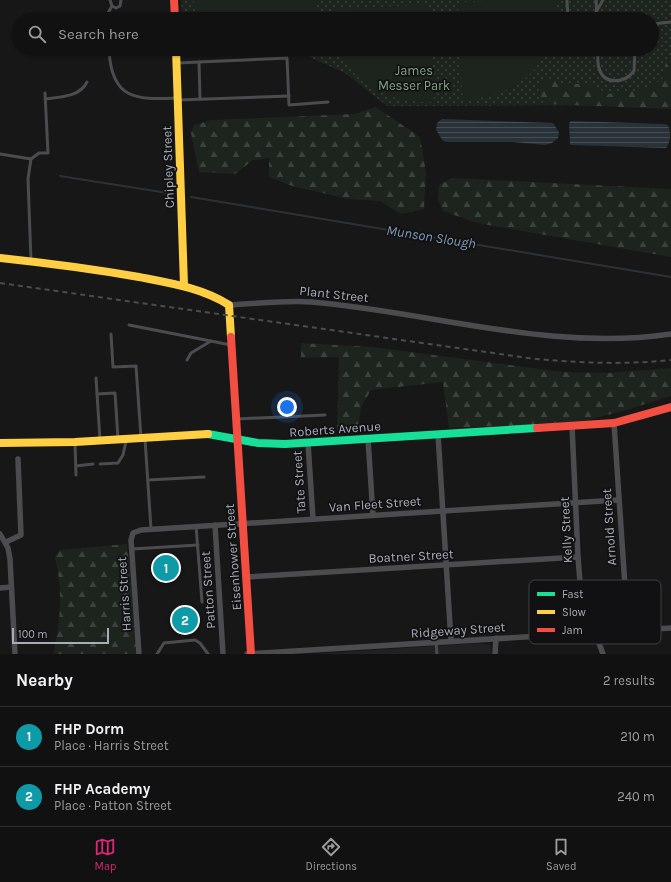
<!DOCTYPE html>
<html lang="en">
<head>
<meta charset="utf-8">
<style>
  :root { --surface:#111; --page:#1e1f1f; --text:#f1f3f6; --muted:#9c9d9f; --line:#303131; --accent:#db2777 }
  body { margin:0; font-family:Karla,sans-serif; background:var(--page); color:var(--text) }
  .scale { position:absolute; left:12px; bottom:10px; width:97px; box-sizing:border-box; padding-left:4px; border:2px solid #a8adb8; border-top:0; font-size:11px; line-height:14px; white-space:nowrap; color:#a8adb8; -webkit-text-stroke:3px #111113; paint-order:stroke }
  .you { position:absolute; left:287px; top:407px; width:14px; height:14px; margin:-10px; border:3px solid #fff; border-radius:50%; background:#1a73e8; box-shadow:0 0 0 6px #1a73e833 }
  .badge { display:grid; place-items:center; width:26px; height:26px; border-radius:50%; background:var(--accent); color:#fff; font-size:13px; font-weight:700 }
  .pin { position:absolute; translate:-50% -50%; border:2px solid #fff; box-shadow:0 1px 4px #0006 }
  .list { margin:0; padding:0; list-style:none }
  h2 { display:flex; justify-content:space-between; align-items:center; height:52px; margin:0; padding:0 16px; font-size:17px }
  h2 small { font-size:13px; font-weight:400; color:var(--muted) }
  .list li { display:grid; grid-template-columns:26px 1fr auto; gap:12px; align-items:center; box-sizing:border-box; height:60px; padding:0 16px; border-top:1px solid var(--line) }
  .list b { display:block; font-size:15px; white-space:nowrap }
  .list p { margin:0; font-size:13px; white-space:nowrap; color:var(--muted) }
  .list em { font-size:13px; font-style:normal; color:var(--muted) }
  .icon { flex:none; width:22px; height:22px; fill:none; stroke:currentColor; stroke-width:2; stroke-linecap:round; stroke-linejoin:round }
  .map { position:relative; flex:none; width:671px; height:654px; overflow:hidden }
  .search { position:absolute; background:var(--surface); box-shadow:0 1px 3px #0004; left:12px; right:12px; top:12px; height:44px; display:flex; align-items:center; gap:10px; box-sizing:border-box; padding:0 14px; border-radius:22px; color:var(--muted); font-size:15px }
  .sheet { height:172px; background:var(--surface) }
  nav { display:flex; justify-content:space-around; align-items:center; box-sizing:border-box; height:56px; border-top:1px solid var(--line); background:var(--surface); font-size:11px; color:var(--muted) }
  nav a { display:grid; justify-items:center; gap:2px }
  nav .on { color:var(--accent) }
  .map>svg:first-child { display:block }
</style>
</head>
<body>
<div class="map">
<svg width="671" height="654" viewBox="0 0 671 654">
  <defs>
    <pattern id="grass-dots" width="8" height="8" patternUnits="userSpaceOnUse"><rect width="8" height="8" fill="#1d241e"/><path d="M2 2h.1M6 6h.1" fill="none" stroke="#3b413d" stroke-width="1.8" stroke-linecap="round"/></pattern>
    <pattern id="forest-firs" width="22" height="20" patternUnits="userSpaceOnUse"><rect width="22" height="20" fill="#1d241e"/><path d="M5 1l3.5 6h-7zM16 11l3.5 6h-7z" fill="#3b413d"/></pattern>
    <pattern id="water-rules" width="6" height="5" patternUnits="userSpaceOnUse"><rect width="6" height="5" fill="#2a3239"/><path d="M0 2.5h6" fill="none" stroke="#464d54"/></pattern>
  </defs>
  <rect width="100%" height="100%" fill="#171717"/>
  <path fill="#212123" d="M481 643 490 645 492 654H313Z"/>
  <path fill="url(#grass-dots)" d="M181 0H671V105L387 106 345 73 291 49 183 56V49H652V19H182Z"/>
  <g fill="url(#forest-firs)">
    <path d="M671 61V109L547 104 538 93 540 82 549 78 559 84H588L608 94 637 91 662 80 666 62Z"/>
    <path d="M376 107 420 137 426 173 424 209 401 214 380 201 348 199 292 186 269 177V158L253 160 235 174 199 172 191 133 194 125 211 120 355 114Z"/>
    <path d="M452 178 671 189V257L477 223 443 211 438 200 439 185Z"/>
    <path d="M301 343 372 347 563 372 607 373 671 368V396L623 411 576 423 449 428 443 382 371 390 361 407 358 428 352 431 337 430 339 357 301 358Z"/>
    <path d="M127 544 138 654H53C61 622 63 589 55 557L60 550Z"/>
  </g>
  <g fill="#1d241e">
    <path d="M194 0H315L316 19H199L195 15Z"/>
    <path d="M511 0H555V19H459L458 9 464 2Z"/>
    <path d="M422 5 429 11V19H331V9Z"/>
    <path d="M338 49H431L434 102C392 104 356 87 338 49Z"/>
    <path d="M460 49H548C529 85 501 97 463 100Z"/>
  </g>
  <g fill="url(#water-rules)">
    <path d="M442 119 553 123 559 132 558 138 552 143 545 145 513 142H448L443 141 436 130 437 123Z"/>
    <path d="M571 121 664 124 668 125C671 132 671 142 666 148L571 145 570 144 569 123Z"/>
  </g>
  <g fill="none" stroke-linecap="round" stroke-linejoin="round">
    <g stroke="#2a3239" stroke-width="2">
      <path d="M60 176 174 194"/>
      <path d="M191 197 671 277"/>
    </g>
    <g stroke="#4b4c50" stroke-width="3">
      <path d="M110 0 112 6 116 8 120 6 121 0"/>
      <path d="M567 0 568 19"/>
      <path d="M596 0 597 19"/>
      <path d="M596 12 603 0"/>
      <path d="M108 19V13L112 6"/>
      <path d="M652 24 671 22"/>
      <path d="M109 49C111 99 135 100 176 98"/>
      <path d="M315 49H316"/>
      <path d="M598 49C598 55 597 62 599 68 604 86 625 83 634 71L635 49"/>
      <path d="M199 62 200 99"/>
      <path d="M177 63 287 58 289 105 328 102"/>
      <path d="M45 99C60 97 80 97 87 82"/>
      <path d="M178 100 289 96"/>
      <path d="M0 154 31 159 39 153H48L45 93"/>
      <path d="M31 159 28 179 31 261"/>
      <path d="M129 325 231 345"/>
      <path d="M111 334 113 367 136 366 141 438"/>
      <path d="M187 360 191 353 211 341"/>
      <path d="M96 378 100 440"/>
      <path d="M97 394 115 393 118 439"/>
      <path d="M236 419 325 415"/>
      <path d="M145 439 151 529"/>
      <path d="M75 442 76 475"/>
      <path d="M100 464 118 463 123 455 126 441"/>
      <path d="M76 466 93 464"/>
      <path d="M148 480 204 477"/>
      <path d="M196 526 202 602"/>
      <path d="M132 549 198 545"/>
      <path d="M436 642 437 654"/>
      <path d="M157 654 164 643 195 640 200 643 208 654"/>
    </g>
    <g stroke="#4b4c50" stroke-width="5.5">
      <path d="M229 305C256 304 284 300 311 302 431 312 550 352 671 334"/>
      <path d="M614 423 628 631"/>
      <path d="M572 426 578 557 584 632"/>
      <path d="M438 434 451 641"/>
      <path d="M368 439 373 515"/>
      <path d="M308 443 313 519"/>
      <path d="M215 525 223 654"/>
      <path d="M0 534 8 548 10 559 15 654"/>
      <path d="M6 542 21 535 18 459"/>
      <path d="M246 577 578 557"/>
      <path d="M0 588 11 587"/>
      <path d="M595 632 603 654"/>
      <path d="M139 654 131 540 133 533 141 530 618 500"/>
      <path d="M247 654 671 628"/>
      <path d="M495 654 496 638"/>
    </g>
    <path stroke="#16e098" stroke-width="8" d="M208 434 258 443 285 444 537 428"/>
    <g stroke="#ffcf43" stroke-width="8">
      <path d="M176 49 184 285"/>
      <path d="M0 258C47 263 93 269 139 277 170 283 202 288 229 305L231 337"/>
      <path d="M0 443 75 442 208 434"/>
    </g>
    <g stroke="#f24e42" stroke-width="8">
      <path d="M174 0 175 19"/>
      <path d="M231 337 251 654"/>
      <path d="M537 428 614 423 671 407"/>
    </g>
    <path stroke="#4b4c4f" stroke-width="2" stroke-dasharray="5 4" stroke-linecap="butt" d="M0 283 528 358C576 363 623 365 671 360"/>
  </g>
  <g text-anchor="middle" dominant-baseline="central" stroke-width="3.5" stroke-linejoin="round" paint-order="stroke">
    <g font-size="13" fill="#7fa381" stroke="#111113">
      <text x="414" y="70">James<tspan x="414" dy="15">Messer Park</tspan></text>
    </g>
    <g font-size="13" fill="#a8adb8" stroke="#111113">
      <text transform="translate(168 167) rotate(-92)">Chipley Street</text>
      <text transform="translate(334 294) rotate(6)">Plant Street</text>
      <text transform="translate(335 429) rotate(-4)">Roberts Avenue</text>
      <text transform="translate(299 482) rotate(-94)">Tate Street</text>
      <text transform="translate(375 504) rotate(-4)">Van Fleet Street</text>
      <text transform="translate(609 527) rotate(-94)">Arnold Street</text>
      <text transform="translate(566 530) rotate(-93)">Kelly Street</text>
      <text transform="translate(411 556) rotate(-3)">Boatner Street</text>
      <text transform="translate(233 557) rotate(-94)">Eisenhower Street</text>
      <text transform="translate(208 590) rotate(-94)">Patton Street</text>
      <text transform="translate(124 594) rotate(-94)">Harris Street</text>
      <text transform="translate(458 630) rotate(-4)">Ridgeway Street</text>
    </g>
    <g font-size="14" font-style="italic" fill="#7f9bb3" stroke="#111113">
      <text transform="translate(431 237) rotate(9)">Munson Slough</text>
    </g>
  </g>
  <rect x="529" y="580" width="132" height="64" rx="6" fill="#111113" stroke="#3e4045" stroke-width="1"/>
  <rect x="537" y="592" width="18" height="4" fill="#16e098"/>
  <rect x="537" y="610" width="18" height="4" fill="#ffcf43"/>
  <rect x="537" y="628" width="18" height="4" fill="#f24e42"/>
  <g font-size="11" fill="#a8adb8">
    <text x="562" y="598">Fast</text>
    <text x="562" y="616">Slow</text>
    <text x="562" y="634">Jam</text>
  </g>
</svg>
<div class="scale">100 m</div>
<div class="you"></div>
<div class="pin badge" style="left:166px;top:568px;background:#0f9aa8">1</div>
<div class="pin badge" style="left:185px;top:620px;background:#0f9aa8">2</div>
<div class="search"><svg class="icon" aria-label="search" viewBox="0 0 24 24"><circle cx="10" cy="10" r="6"/><path d="M15 15l6 6"/></svg>Search here</div>
</div>
<section class="sheet">
<h2>Nearby<small>2 results</small></h2>
<ul class="list">
<li><span class="badge" style="background:#0f9aa8">1</span><div><b>FHP Dorm</b><p>Place · Harris Street</p></div><em>210 m</em></li>
<li><span class="badge" style="background:#0f9aa8">2</span><div><b>FHP Academy</b><p>Place · Patton Street</p></div><em>240 m</em></li>
</ul>
</section>
<nav>
<a class="on"><svg class="icon" aria-label="map" viewBox="0 0 24 24"><path d="M3 6l6-2 6 2 6-2v14l-6 2-6-2-6 2zM9 4v14M15 6v14"/></svg>Map</a>
<a><svg class="icon" aria-label="directions" viewBox="0 0 24 24"><path d="M12 3l9 9-9 9-9-9zM9 14v-3h6M13 9l2 2-2 2"/></svg>Directions</a>
<a><svg class="icon" aria-label="saved" viewBox="0 0 24 24"><path d="M7 4h10v16l-5-4-5 4z"/></svg>Saved</a>
</nav>
</body>
</html>
